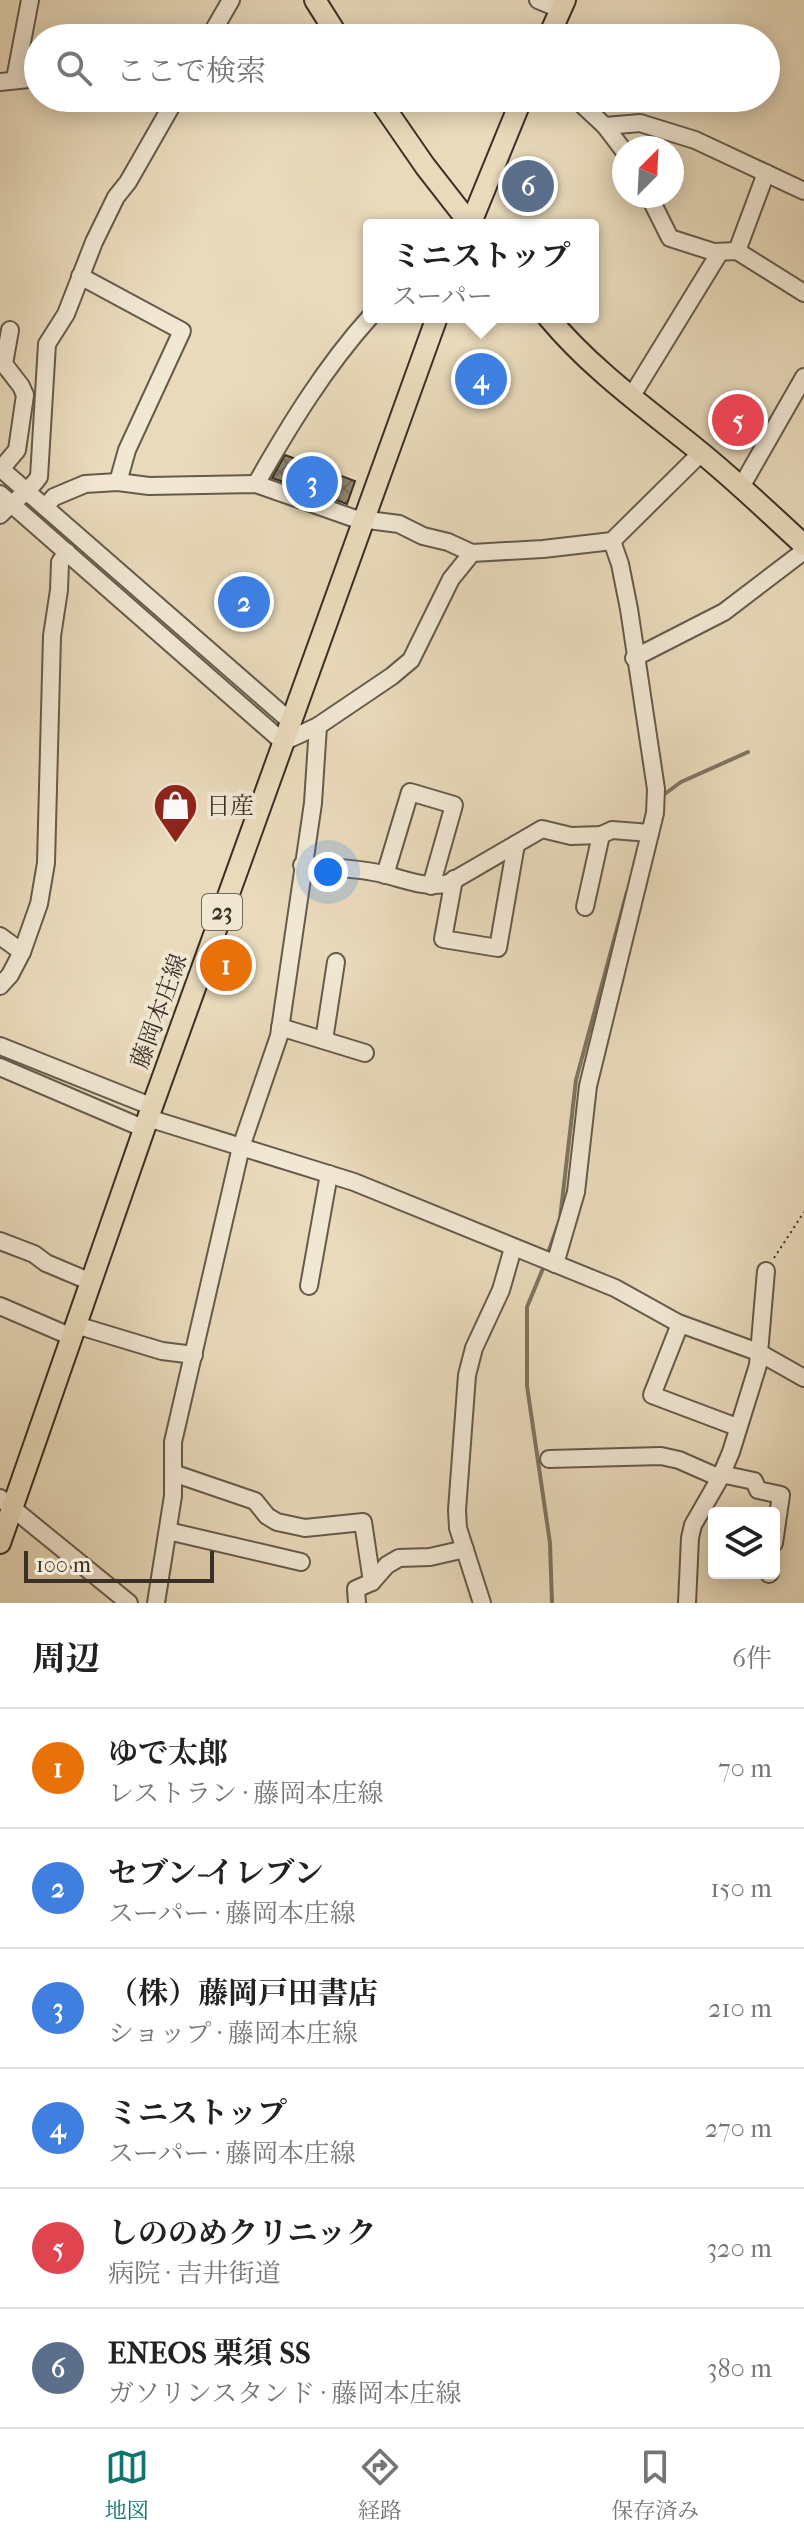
<!DOCTYPE html>
<html lang="ja">
<head>
<meta charset="utf-8">
<style>
  :root { --surface:#fff; --page:#f2f2f2; --text:#222; --muted:#767676; --line:#e0e0e0; --accent:#0f766e }
  body { margin:0; font-family:"IM FELL French Canon","Noto Serif JP",serif; background:var(--page); color:var(--text) }
  .controls { position:absolute; right:24px; bottom:24px; display:grid; overflow:hidden; border-radius:8px; box-shadow:0 4px 20px #0003 }
  .controls button { width:72px; height:72px; display:grid; place-items:center; padding:0; border:0; border-bottom:2px solid var(--line); background:var(--surface); color:var(--text); font:40px sans-serif }
  .compass { position:absolute; left:612px; top:136px; width:72px; height:72px; border-radius:50%; background:var(--surface); box-shadow:0 4px 20px #0003; rotate:24deg }
  .scale { position:absolute; left:24px; bottom:20px; width:190px; box-sizing:border-box; padding-left:8px; border:4px solid #393126; border-top:0; font-size:22px; line-height:28px; white-space:nowrap; color:#393126; -webkit-text-stroke:6px #f1e7d3; paint-order:stroke }
  .you { position:absolute; left:328px; top:872px; width:28px; height:28px; margin:-20px; border:6px solid #fff; border-radius:50%; background:#1a73e8; box-shadow:0 0 0 12px #1a73e833 }
  .badge { display:grid; place-items:center; width:52px; height:52px; border-radius:50%; background:var(--accent); color:#fff; font-size:26px; font-weight:700 }
  .pin { position:absolute; translate:-50% -50%; border:4px solid #fff; box-shadow:0 2px 8px #0006 }
  .popup { position:absolute; left:363px; top:219px; width:236px; height:104px; box-sizing:border-box; display:grid; place-content:center; border-radius:8px; background:var(--surface); filter:drop-shadow(0 2px 6px #0005); font-size:26px; white-space:nowrap; color:var(--muted) }
  .popup b { font-size:30px; color:var(--text) }
  .popup::after { content:''; position:absolute; left:50%; top:100%; margin-left:-16px; border:16px solid transparent; border-top-color:var(--surface) }
  .list { margin:0; padding:0; list-style:none }
  h2 { display:flex; justify-content:space-between; align-items:center; height:104px; margin:0; padding:0 32px; font-size:34px }
  h2 small { font-size:26px; font-weight:400; color:var(--muted) }
  .list li { display:grid; grid-template-columns:52px 1fr auto; gap:24px; align-items:center; box-sizing:border-box; height:120px; padding:0 32px; border-top:2px solid var(--line) }
  .list b { display:block; font-size:30px; white-space:nowrap }
  .list p { margin:0; font-size:26px; white-space:nowrap; color:var(--muted) }
  .list em { font-size:26px; font-style:normal; color:var(--muted) }
  .icon { flex:none; width:44px; height:44px; fill:none; stroke:currentColor; stroke-width:2; stroke-linecap:round; stroke-linejoin:round }
  .map { position:relative; flex:none; width:804px; height:1603px; overflow:hidden }
  .search { position:absolute; background:var(--surface); box-shadow:0 4px 20px #0003; left:24px; right:24px; top:24px; height:88px; display:flex; align-items:center; gap:20px; box-sizing:border-box; padding:0 28px; border-radius:44px; color:var(--muted); font-size:30px }
  .sheet { height:824px; background:var(--surface) }
  nav { display:flex; justify-content:space-around; align-items:center; box-sizing:border-box; height:112px; border-top:2px solid var(--line); background:var(--surface); font-size:22px; color:var(--muted) }
  nav a { display:grid; justify-items:center; gap:4px }
  nav .on { color:var(--accent) }
  .map>svg:first-child { display:block }
</style>
</head>
<body>
<div class="map">
<svg width="804" height="1603" viewBox="0 0 804 1603">
  <defs>
    <pattern id="building-cross-hatch" width="8" height="8" patternUnits="userSpaceOnUse" patternTransform="scale(2)"><rect width="8" height="8" fill="#958973"/><path d="M0 0l8 8M0 8l8-8" fill="none" stroke="#7b715e"/></pattern>
  </defs>
  <rect width="100%" height="100%" fill="#e9dabb"/>
  <filter id="stains"><feTurbulence type="fractalNoise" baseFrequency=".0025" numOctaves="4"/><feColorMatrix values="0 0 0 0 .2 0 0 0 0 .09 0 0 0 0 .02 0 0 0 .5 -.17"/></filter>
  <radialGradient id="worn" r=".72"><stop offset=".6" stop-color="#630" stop-opacity="0"/><stop offset="1" stop-color="#630" stop-opacity=".3"/></radialGradient>
  <g fill="none" stroke-linecap="round" stroke-linejoin="round">
    <g stroke="#7f7461" stroke-width="4">
      <path d="M662 796 681 782 748 752"/>
      <path d="M547 1256 560 1219 576 1080 627 892"/>
      <path d="M544 1266 527 1307V1386L550 1543 552 1603"/>
    </g>
  </g>
  <path fill="url(#building-cross-hatch)" stroke="#393126" stroke-width="2" d="M285 455 355 481 347 504 272 478Z"/>
  <g fill="none" stroke-linecap="round" stroke-linejoin="round">
    <defs>
      <g id="minor">
        <path d="M538 0 560 9"/>
        <path d="M209 38 231 0"/>
        <path d="M15 79 30 0"/>
        <path d="M0 82 38 78"/>
        <path d="M575 98 605 126 640 123 695 140 804 191"/>
        <path d="M605 126 624 151"/>
        <path d="M649 196 670 238 714 252 737 251 804 293"/>
        <path d="M737 251 766 173"/>
        <path d="M80 276 182 331 127 450 118 482"/>
        <path d="M631 397 720 252"/>
        <path d="M0 468 290 721"/>
        <path d="M1 469 17 450 25 395 21 386 4 364 10 330"/>
        <path d="M256 484C289 426 325 367 370 317"/>
        <path d="M741 487 804 377"/>
        <path d="M0 494 283 742 318 726 392 676 411 660 451 579 472 553"/>
        <path d="M45 507 54 497 85 484 118 482 149 486 256 484 353 518 399 524 423 536 448 542 472 553 543 549 612 541 701 453"/>
        <path d="M0 515C13 501 28 493 39 477L47 344 66 314 94 242 116 197 128 182 176 98"/>
        <path d="M634 658 724 612 804 551"/>
        <path d="M302 865C326 867 350 868 373 872 399 876 422 890 449 883L542 829 571 836 601 835 612 830 650 833"/>
        <path d="M385 875 410 792 454 805 431 886"/>
        <path d="M454 879 443 939 498 948 516 844"/>
        <path d="M585 907 601 835"/>
        <path d="M0 936 22 952"/>
        <path d="M0 986 10 975 22 952 39 904 46 863 52 636 59 590 60 562 67 552"/>
        <path d="M280 1027 365 1053"/>
        <path d="M324 1040 336 962"/>
        <path d="M0 1046 153 1107"/>
        <path d="M0 1067 145 1129"/>
        <path d="M148 1118 354 1182 615 1288 678 1323 758 1352 804 1378"/>
        <path d="M0 1241 34 1254 46 1263 91 1282"/>
        <path d="M555 1264 576 1192 588 1086 655 813 656 789 629 609 620 564 612 541"/>
        <path d="M309 1286 329 1174"/>
        <path d="M0 1306 72 1337"/>
        <path d="M680 1324 652 1395 737 1427"/>
        <path d="M76 1325 162 1351 194 1355"/>
        <path d="M549 1459 661 1456 679 1460 720 1478"/>
        <path d="M173 1473 255 1501 267 1516 277 1522 305 1528 363 1522 372 1582"/>
        <path d="M721 1474 754 1481 758 1490 781 1495 774 1543"/>
        <path d="M0 1498 129 1603"/>
        <path d="M168 1531 301 1562"/>
        <path d="M769 1574 770 1573"/>
        <path d="M156 1603 173 1496V1442L241 1147 279 1036 313 803 318 726"/>
        <path d="M357 1603 356 1589 372 1582 387 1565 399 1558 430 1557 465 1549"/>
        <path d="M482 1603 458 1528 457 1510 467 1375 474 1348 501 1290 513 1248"/>
        <path d="M687 1603 690 1538 693 1525 720 1478 731 1452 758 1365 766 1271"/>
      </g>
      <g id="major">
        <path d="M315 0 339 38"/>
        <path d="M548 38 565 0"/>
        <path d="M378 98 425 166 471 225"/>
        <path d="M470 225 522 98"/>
        <path d="M548 317C591 369 647 409 699 451 735 480 769 513 804 545"/>
        <path d="M0 1543 148 1118 437 317"/>
      </g>
    </defs>
    <use href="#minor" stroke="#655b4b" stroke-width="20"/>
    <use href="#major" stroke="#393126" stroke-width="24"/>
    <path stroke="#393126" stroke-width="2" stroke-dasharray="2 4" stroke-linecap="butt" d="M774 1258 804 1212"/>
    <use href="#minor" stroke="#f1e7d3" stroke-width="16"/>
    <use href="#major" stroke="#e9dabb" stroke-width="20"/>
  </g>
  <defs>
    <symbol id="shop-pin" viewBox="-11 -11 22 30"><path d="M0 17L-7.5 6A9.5 9.5 0 1 1 7.5 6Z" fill="#8f2418" stroke="#f1e7d3"/><path d="M-5-2.5h2.3a2.7 3.5 0 0 1 5.4 0H5L5.5 6h-11ZM-1.5-2.5h3a1.5 2.3 0 0 0-3 0Z" fill="#fff"/></symbol>
  </defs>
  <g fill-rule="evenodd">
    <use href="#shop-pin" x="150" y="780" width="51" height="69"/>
  </g>
  <g text-anchor="middle" dominant-baseline="central" stroke-width="8" stroke-linejoin="round" paint-order="stroke">
    <rect fill="#f1e7d3" stroke="#70685a" stroke-width="2" x="202" y="894" width="40" height="36" rx="6"/>
    <g font-size="22" font-weight="bold" fill="#393126">
      <text x="222" y="912">23</text>
    </g>
    <g font-size="24" fill="#393126" stroke="#f1e7d3" text-anchor="start">
      <text x="206" y="806">日産</text>
    </g>
    <g font-size="24" fill="#393126" stroke="#f1e7d3">
      <text transform="translate(159 1011) rotate(-70)">藤岡本庄線</text>
    </g>
  </g>
  <rect width="100%" height="100%" filter="url(#stains)"/>
  <rect width="100%" height="100%" fill="url(#worn)"/>
</svg>
<div class="controls">
<button><svg class="icon" aria-label="layers" viewBox="0 0 24 24"><path d="M12 4l9 5-9 5-9-5zM3 14l9 5 9-5"/></svg></button>
</div>
<svg class="compass" viewBox="-18 -18 36 36"><path d="M0-13l5 13h-10z" fill="#e53935"/><path d="M0 13l5-13h-10z" fill="#767676"/></svg>
<div class="scale">100 m</div>
<div class="you"></div>
<div class="pin badge" style="left:226px;top:965px;background:#e8710a">1</div>
<div class="pin badge" style="left:244px;top:602px;background:#3f7fe0">2</div>
<div class="pin badge" style="left:312px;top:482px;background:#3f7fe0">3</div>
<div class="pin badge" style="left:481px;top:379px;background:#3f7fe0">4</div>
<div class="popup"><b>ミニストップ</b>スーパー</div>
<div class="pin badge" style="left:738px;top:420px;background:#e0444e">5</div>
<div class="pin badge" style="left:528px;top:186px;background:#5c6f8a">6</div>
<div class="search"><svg class="icon" aria-label="search" viewBox="0 0 24 24"><circle cx="10" cy="10" r="6"/><path d="M15 15l6 6"/></svg>ここで検索</div>
</div>
<section class="sheet">
<h2>周辺<small>6件</small></h2>
<ul class="list">
<li><span class="badge" style="background:#e8710a">1</span><div><b>ゆで太郎</b><p>レストラン · 藤岡本庄線</p></div><em>70 m</em></li>
<li><span class="badge" style="background:#3f7fe0">2</span><div><b>セブン-イレブン</b><p>スーパー · 藤岡本庄線</p></div><em>150 m</em></li>
<li><span class="badge" style="background:#3f7fe0">3</span><div><b>（株）藤岡戸田書店</b><p>ショップ · 藤岡本庄線</p></div><em>210 m</em></li>
<li><span class="badge" style="background:#3f7fe0">4</span><div><b>ミニストップ</b><p>スーパー · 藤岡本庄線</p></div><em>270 m</em></li>
<li><span class="badge" style="background:#e0444e">5</span><div><b>しののめクリニック</b><p>病院 · 吉井街道</p></div><em>320 m</em></li>
<li><span class="badge" style="background:#5c6f8a">6</span><div><b>ENEOS 栗須 SS</b><p>ガソリンスタンド · 藤岡本庄線</p></div><em>380 m</em></li>
</ul>
</section>
<nav>
<a class="on"><svg class="icon" aria-label="map" viewBox="0 0 24 24"><path d="M3 6l6-2 6 2 6-2v14l-6 2-6-2-6 2zM9 4v14M15 6v14"/></svg>地図</a>
<a><svg class="icon" aria-label="directions" viewBox="0 0 24 24"><path d="M12 3l9 9-9 9-9-9zM9 14v-3h6M13 9l2 2-2 2"/></svg>経路</a>
<a><svg class="icon" aria-label="saved" viewBox="0 0 24 24"><path d="M7 4h10v16l-5-4-5 4z"/></svg>保存済み</a>
</nav>
</body>
</html>
